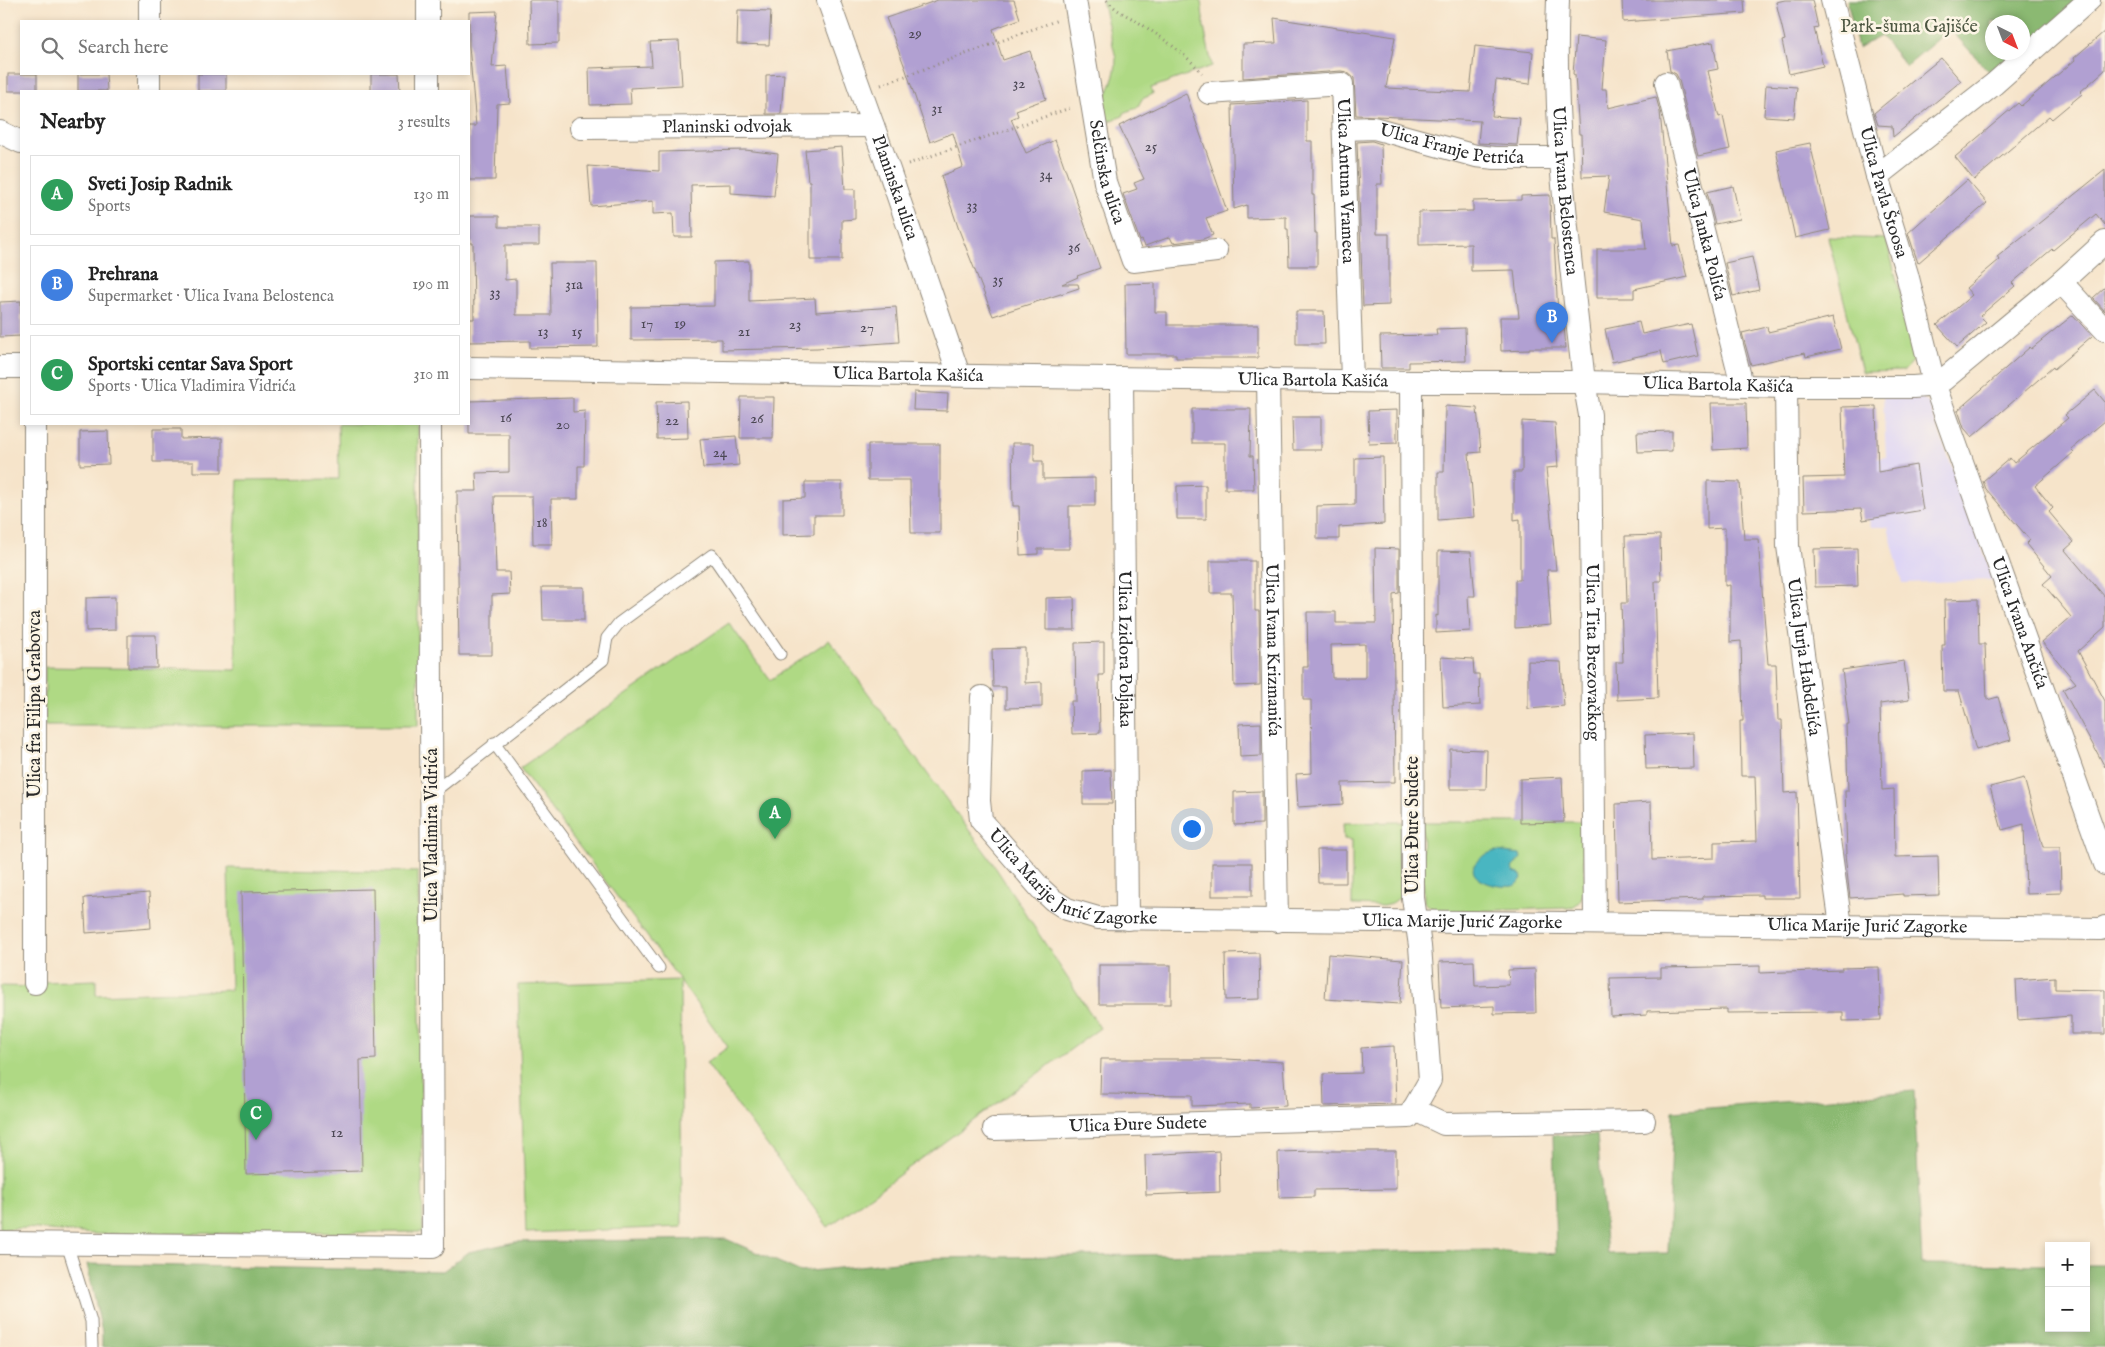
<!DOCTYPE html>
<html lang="en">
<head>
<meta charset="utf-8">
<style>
  :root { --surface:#fff; --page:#f6f6f6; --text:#222; --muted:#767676; --line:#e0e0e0; --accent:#1f6fb2 }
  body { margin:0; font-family:"IM FELL English",serif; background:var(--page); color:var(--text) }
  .controls { position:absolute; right:15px; bottom:15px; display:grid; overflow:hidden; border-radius:0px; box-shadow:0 2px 8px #0003 }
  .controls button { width:45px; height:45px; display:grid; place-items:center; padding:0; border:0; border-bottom:1px solid var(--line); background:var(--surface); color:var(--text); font:25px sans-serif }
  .compass { position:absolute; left:1985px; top:15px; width:45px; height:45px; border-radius:50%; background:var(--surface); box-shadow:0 2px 8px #0003; rotate:138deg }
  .you { position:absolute; left:1191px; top:828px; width:18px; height:18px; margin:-12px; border:4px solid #fff; border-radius:50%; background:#1a73e8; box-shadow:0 0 0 8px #1a73e833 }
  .badge { display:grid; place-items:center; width:32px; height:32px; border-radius:50%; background:var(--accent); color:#fff; font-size:16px; font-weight:700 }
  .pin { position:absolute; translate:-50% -41px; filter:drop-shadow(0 1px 2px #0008) }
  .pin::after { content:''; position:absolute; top:26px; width:18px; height:15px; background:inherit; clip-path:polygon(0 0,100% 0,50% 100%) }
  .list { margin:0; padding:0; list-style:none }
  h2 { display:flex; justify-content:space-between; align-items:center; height:65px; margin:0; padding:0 20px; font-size:21px }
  h2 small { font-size:16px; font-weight:400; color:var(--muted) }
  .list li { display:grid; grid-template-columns:32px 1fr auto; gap:15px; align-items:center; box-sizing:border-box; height:80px; margin:0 10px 10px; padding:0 10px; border:1px solid var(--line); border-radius:0px }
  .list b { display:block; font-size:19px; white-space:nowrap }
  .list p { margin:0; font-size:16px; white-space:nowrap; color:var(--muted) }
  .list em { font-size:16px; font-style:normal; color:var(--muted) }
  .icon { flex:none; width:28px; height:28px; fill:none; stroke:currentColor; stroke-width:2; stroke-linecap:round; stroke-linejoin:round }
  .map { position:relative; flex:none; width:2105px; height:1347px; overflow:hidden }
  .search { position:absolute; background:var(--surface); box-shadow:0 2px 8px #0003; left:20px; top:20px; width:450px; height:55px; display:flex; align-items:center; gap:12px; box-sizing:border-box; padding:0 18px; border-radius:0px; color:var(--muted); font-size:19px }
  .panel { position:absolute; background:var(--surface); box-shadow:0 2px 8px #0003; left:20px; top:90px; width:450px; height:335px; border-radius:0px }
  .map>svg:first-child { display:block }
</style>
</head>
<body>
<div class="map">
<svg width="2105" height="1347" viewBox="0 0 2105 1347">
  <rect width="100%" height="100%" fill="#fcf5e5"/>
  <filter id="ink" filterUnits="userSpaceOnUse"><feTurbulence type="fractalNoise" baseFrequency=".02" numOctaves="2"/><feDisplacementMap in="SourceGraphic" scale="10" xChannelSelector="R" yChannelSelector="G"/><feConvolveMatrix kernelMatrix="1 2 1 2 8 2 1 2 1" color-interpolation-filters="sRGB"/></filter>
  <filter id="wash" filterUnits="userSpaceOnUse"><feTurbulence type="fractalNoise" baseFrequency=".0096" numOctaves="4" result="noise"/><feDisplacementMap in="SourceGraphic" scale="20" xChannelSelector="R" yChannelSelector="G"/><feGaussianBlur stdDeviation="1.12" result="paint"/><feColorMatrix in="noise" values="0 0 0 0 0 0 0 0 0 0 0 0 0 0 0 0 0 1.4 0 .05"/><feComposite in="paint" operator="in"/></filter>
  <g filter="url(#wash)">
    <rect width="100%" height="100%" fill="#f6e4ca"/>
    <path fill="#ded5f5" d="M1883 396 1922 398 1928 402 1994 580 1902 583 1888 527H1871L1852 462 1886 457Z"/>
    <g fill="#afd984" stroke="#6d8258">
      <path d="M1102 0H1201L1204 27 1212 66 1151 88 1153 94 1142 99 1137 108 1125 112 1123 116 1099 125C1098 100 1117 86 1116 58Z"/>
      <path d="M1828 237 1886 239 1917 357 1904 371 1862 372Z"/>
      <path d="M338 424H418V726H45V667L236 670 234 558 238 480 339 479Z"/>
      <path d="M729 623 770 680 829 640 988 856 1100 1028 828 1227 706 1063 728 1047 680 981 682 1227 526 1233 518 985 680 980 520 768Z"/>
      <path d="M1403 822 1404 886 1400 897 1391 904 1383 906 1352 905V840L1344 839 1343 823Z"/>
      <path d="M1422 822H1582L1585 890C1581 899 1579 906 1568 908L1437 912 1424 902Z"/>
      <path d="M228 868 418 872 423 1232 93 1234 27 1228 0 1229V986L43 987V982L96 980V995L231 990Z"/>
    </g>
    <g fill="#8bb972" stroke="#5b724e">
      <path d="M1847 0H2082L2023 51 2022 22H1992V52L2021 53 1993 76 1950 29 1906 66 1881 36 1858 48Z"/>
      <path d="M1914 1091 1922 1264 2049 1265V1328H2086V1265H2105V1347H102V1332L87 1264 443 1271 469 1252 515 1242 726 1239 801 1272 935 1258 1487 1250 1556 1254 1553 1135H1597L1607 1254 1668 1253 1673 1111Z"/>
    </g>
    <path fill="#48b6c1" stroke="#3a7076" d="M1496 851 1520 854 1521 858 1512 868 1514 872 1521 875 1522 879 1514 886C1503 887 1493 886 1483 881 1461 870 1481 854 1496 851Z"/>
    <g id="blocks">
      <g fill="#b1a0d2" fill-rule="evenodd">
        <path d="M529 0H559V43L530 44Z"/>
        <path d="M938 0H1014L1020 19 993 29 1003 60 1030 51 1046 99 1016 110 1018 116 1011 119 1026 153 1055 140 1100 268 1077 276 1078 277 1062 284H1078L1079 288 993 316 959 230 941 176 963 167 953 133 930 142 906 70 886 18Z"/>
        <path d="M1622 0H1744L1745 13 1623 22Z"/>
        <path d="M1785 0H1812L1818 27 1814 28 1823 66 1789 74 1782 41 1785 40 1776 2Z"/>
        <path d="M738 10 771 11 769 45 737 44Z"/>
        <path d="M497 11 492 67 507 66 510 103 497 104 495 180H469V126H476L469 46V12Z"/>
        <path d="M1274 18 1395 37 1386 88 1470 92 1475 46 1533 52 1530 84 1496 80 1492 116 1520 118 1517 145 1478 143 1480 121 1356 115 1354 78 1347 72 1341 71 1243 78V44L1276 43Z"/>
        <path d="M2105 31V70L2080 92 2082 94 2052 119 2049 116 1974 180 1955 157 2018 103 2021 106 2075 60 2074 58Z"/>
        <path d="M1576 37 1606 40 1602 89H1606L1608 108 1656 97 1660 112 1673 246 1679 245 1687 277 1634 289V298H1597V249H1646L1643 219 1604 212 1609 176 1582 177 1581 134H1579L1575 75 1573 74Z"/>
        <path d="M679 41 682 85 630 88 631 104 590 105 589 68 652 66 650 42Z"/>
        <path d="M1713 42 1718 69 1708 71 1719 117 1723 116 1730 149 1698 156 1679 80 1676 74 1670 71 1667 51Z"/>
        <path d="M1941 58 1961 81 1893 137 1892 126 1878 125 1874 113Z"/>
        <rect x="8" y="74" width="29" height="17"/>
        <path d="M78 74H106L107 91H78Z"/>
        <rect x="198" y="74" width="28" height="17"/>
        <path d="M371 74H399L400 91H371Z"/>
        <path d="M784 74 781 114H766V75Z"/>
        <path d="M1766 85 1797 87 1794 118 1764 116Z"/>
        <path d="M1186 93 1227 211 1206 218 1213 235 1203 239 1173 243 1170 237 1145 246 1142 240 1140 241 1123 194 1137 189 1134 183 1144 179 1119 126Z"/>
        <path d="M1307 100V141H1312V195H1314L1315 233H1317V266H1289L1288 229H1286V217L1247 218V205L1234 209 1232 105Z"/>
        <path d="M1372 141 1381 144 1382 184H1377V234H1389V305L1363 306 1357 142Z"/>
        <path d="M1810 143 1830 230 1795 238 1776 150Z"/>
        <path d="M842 147 845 189H855V219L842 220V260H810V181H808L805 150Z"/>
        <path d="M745 150 778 154 774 196 731 193V184L691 185 692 237H674L673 213 653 214V201L591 206 588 166 659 171V152Z"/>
        <path d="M2105 170V225L2096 214 2053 250 2052 249 2012 283 2015 286 1980 316 1986 322 1957 347 1937 325 1972 295 1966 288 1999 260 1997 257Z"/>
        <path d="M1967 180 1987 203 1918 263 1908 233Z"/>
        <path d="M1733 186 1740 219 1715 224 1707 192Z"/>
        <path d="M1550 195 1551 239H1554L1558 315H1563L1566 348H1529V350L1501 351 1500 317H1519L1514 270 1471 271V244L1419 245V212L1473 211V201L1521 200V196Z"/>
        <path d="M470 216H499V227H539V245H505V280L516 279V315H551L550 263H597L598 347 530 348V341L469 342V319H474L473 243H470Z"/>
        <path d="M1752 257 1759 290 1733 296 1725 263Z"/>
        <path d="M749 261V301L815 298 816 312 896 307 899 342 817 348 722 350V339L631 340V307L714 306V262Z"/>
        <path d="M1155 283V312H1167V325H1258V358H1176V354H1126L1125 284Z"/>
        <path d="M2105 287V311L2093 298Z"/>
        <path d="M21 301V336L0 337V302Z"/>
        <path d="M1296 311H1324L1325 344H1296Z"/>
        <path d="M2073 315 2092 336 2054 369 2053 367 1972 437 1964 428 1958 410 2030 347 2031 349Z"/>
        <path d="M1833 317 1841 349 1806 357 1805 353 1751 365 1742 333 1767 327 1768 332Z"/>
        <path d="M1639 322 1642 334 1691 324 1698 356 1664 364 1661 351 1612 362 1605 329Z"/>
        <path d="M1465 328 1466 361 1409 362V368H1381L1380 336 1437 335 1436 329Z"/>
        <path d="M2095 390 2105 402V421L2071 449 2074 452 2035 486 2053 508 2049 512 2074 542 2065 550 2105 597V627L2078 651 2105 701V767L2063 690 2076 683 2042 642 2071 617 2043 584 2052 576 2026 544 2030 540 1986 489 1983 481 2010 458 2014 463 2068 418 2065 415Z"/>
        <path d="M914 392 948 394 947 411 913 410Z"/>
        <path d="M741 397H774L773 438H740Z"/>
        <path d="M573 398V412L585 411 584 466H578V499H551L552 544H533L532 496H494L496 572H509L510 594 492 595V655H459L457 491H477L476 473 509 472V434H469V401Z"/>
        <path d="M687 401 688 438 657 439 656 402Z"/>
        <path d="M1711 403H1746L1747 448 1713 450Z"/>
        <path d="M1445 406 1477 408 1481 452 1469 453 1474 517 1438 520V472H1444Z"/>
        <path d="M1876 406 1878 472 1916 465 1923 510 1863 520 1861 509 1804 511 1803 478 1844 477 1842 407Z"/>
        <path d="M1192 409H1251L1250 456H1253L1254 489H1225V443H1192Z"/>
        <path d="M1397 410V443L1369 444 1368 411Z"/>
        <path d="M1292 417H1321V450H1293Z"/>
        <path d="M1522 421 1555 423 1558 467 1546 468 1556 570H1547L1551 625 1515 628V580H1520V519L1514 520V472H1522Z"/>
        <path d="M153 429H181V439L222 438V472H193V462H153Z"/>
        <path d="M108 431 109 464 80 465V432Z"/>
        <path d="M1672 431V451L1638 452 1637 432Z"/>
        <path d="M736 436 739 465 703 468 700 439Z"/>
        <path d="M1012 443H1034V461H1043V479L1095 478V506H1069V549H1038V554L1020 555 1019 506H1013Z"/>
        <path d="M868 444H940V533H911L910 480H868Z"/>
        <path d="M1383 457 1384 524 1339 527V539H1317V506L1355 505V458Z"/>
        <path d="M1707 481 1740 482 1744 539H1758L1768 664H1776L1778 720H1782L1784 793 1797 792 1800 898H1762V895L1703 896V899L1618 902 1616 804 1651 802 1652 860 1714 858V842L1757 841 1755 776H1741L1740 721H1743L1741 641 1730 642V585L1725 586V528L1707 529Z"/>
        <path d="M805 482H842V515H814V534L783 535V499L805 498Z"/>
        <path d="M1206 485V519H1177V486Z"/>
        <path d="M1660 535 1661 581H1655L1658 698 1617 700 1616 662H1623L1621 603H1627L1625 536Z"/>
        <path d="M1375 548 1399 549V593L1393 594 1395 782 1342 783 1343 804 1298 807 1296 774 1312 773 1311 700H1303V667H1308L1307 612H1336V623H1376ZM1365 644V678H1332L1331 645Z"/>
        <path d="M1857 548 1858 586 1815 587 1814 549Z"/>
        <path d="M1438 551 1471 552 1475 596H1468L1470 631 1436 633V615L1438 616Z"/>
        <path d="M1210 561H1255V611H1259L1260 685 1234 686 1232 593H1210Z"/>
        <path d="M542 587H584V620H543Z"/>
        <path d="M115 597V630L86 631V598Z"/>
        <path d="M1074 597 1075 630H1046V598Z"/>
        <path d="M1978 599 1979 644H1985L1987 700 1998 697 2011 740 1976 750 1959 691H1943L1942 645H1945L1944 600Z"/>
        <path d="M128 635H156L157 668H128Z"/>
        <path d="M1104 642V675H1099L1100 733 1072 734 1071 701H1076L1075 643Z"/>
        <path d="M1025 648V683L1042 682V707L1006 708V687H993L992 649Z"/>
        <path d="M1441 657 1473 659 1474 674H1479L1480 705 1443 707Z"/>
        <path d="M1528 661 1561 662 1564 706 1528 709Z"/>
        <path d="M1904 661 1909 700 1880 704 1882 790 1894 789 1895 857 1938 856 1939 895 1903 896V894L1850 898 1845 854H1847L1845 791H1848L1846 724H1849L1842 670Z"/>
        <path d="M1261 723V756L1240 757 1239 724Z"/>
        <path d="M1693 733 1694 768 1646 769 1645 735Z"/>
        <path d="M1450 749 1487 750 1486 789H1450Z"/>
        <path d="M1111 770 1112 804H1083V771Z"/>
        <path d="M1562 777 1564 822 1520 823V779Z"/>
        <path d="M2024 778 2043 847H2060L2061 893 2026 894 2024 824 2002 830 1990 787Z"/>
        <path d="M1262 791V824L1234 825V792Z"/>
        <path d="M1317 850H1346V883H1318Z"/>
        <rect x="1212" y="863" width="40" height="33"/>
        <path d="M373 889 376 1059 360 1060 362 1171 246 1174 241 892Z"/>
        <path d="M149 893 151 928 86 933 84 898Z"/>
        <path d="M1259 953 1260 999 1226 1000 1225 954Z"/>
        <path d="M1328 954 1403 960 1400 1004 1325 999Z"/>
        <path d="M1474 961 1475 986 1509 985 1508 970 1535 969 1536 1013 1494 1014V1006L1441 1008 1439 962Z"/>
        <rect x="1099" y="965" width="72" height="39"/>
        <path d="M1760 966V973L1842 970V968L1879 967 1881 1020 1843 1021V1012L1727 1013V1009L1647 1011V1015L1611 1017 1610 978 1661 977V968Z"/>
        <path d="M2055 977V989L2105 990V1034H2071V1016L2018 1020 2016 980Z"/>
        <path d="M1394 1046 1396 1104 1324 1106 1323 1074 1362 1073 1361 1048Z"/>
        <path d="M1101 1059H1226L1283 1062 1286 1106 1250 1108V1104L1192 1106V1095L1100 1094Z"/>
        <path d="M1219 1151 1220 1192 1146 1195 1145 1155Z"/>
        <path d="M1313 1151H1396V1189L1314 1190V1197L1279 1198 1278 1152Z"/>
      </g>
    </g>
  </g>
  <g filter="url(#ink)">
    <use href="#blocks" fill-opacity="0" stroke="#90887a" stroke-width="1"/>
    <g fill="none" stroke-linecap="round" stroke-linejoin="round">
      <defs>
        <g id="service">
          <path d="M494 743 659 968"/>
          <path d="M432 793 603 660 607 638 619 623 712 555 780 654"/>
          <path d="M67 1244 91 1321 92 1347"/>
        </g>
        <g id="minor">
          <path d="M428 0V21"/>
          <path id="s1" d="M828 0 889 170 959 375"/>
          <path id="s2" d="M1075 0 1105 182 1133 261 1216 251"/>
          <path id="s3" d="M1558 0C1552 128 1570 255 1584 382L1590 415 1595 922"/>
          <path id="s4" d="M1832 0 1877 176 1907 274 1934 383 2105 864"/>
          <path d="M150 21V0"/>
          <path d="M428 74V91"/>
          <path id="s5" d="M1666 83 1742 385"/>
          <path d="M149 91V74"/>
          <path id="s6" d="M1209 93 1342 84 1352 380"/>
          <path id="s7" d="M581 128 873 126"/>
          <path id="s8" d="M1344 129 1374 128 1476 156 1495 158H1560"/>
          <path d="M0 132 21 142"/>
          <path d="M1877 176 1994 84 2089 0"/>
          <path d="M2061 282 2105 330"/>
          <path d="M0 367H21"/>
          <path id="s9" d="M469 368 1033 377 1411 382H1584L1786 387H1913L1926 386 1943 380 2061 282 2105 242"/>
          <path id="s10" d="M1122 378 1127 919"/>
          <path id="s11" d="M1268 379 1277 921"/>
          <path id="s12" d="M1786 387 1788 546 1841 926"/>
          <path id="s13" d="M982 697 979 801 981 820 1041 889 1053 900 1067 909 1098 918 2101 929 2105 927"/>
          <path d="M35 983V424"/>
          <path d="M1413 1109 1444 1124 1644 1121"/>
          <path id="s14" d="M994 1129 1409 1117 1430 1080 1420 946 1413 898 1411 382"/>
          <path d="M0 1243 433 1247 430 424"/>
        </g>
      </defs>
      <use href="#service" stroke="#90887a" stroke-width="13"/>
      <use href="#minor" stroke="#90887a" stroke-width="24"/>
      <g stroke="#90887a" stroke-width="3" stroke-dasharray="1 4" stroke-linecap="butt">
        <path d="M1107 0C1115 10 1124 14 1135 20 1158 35 1184 52 1202 73"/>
        <path d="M881 85 1058 20"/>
        <path d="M908 164 1070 108"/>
      </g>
      <use href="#service" stroke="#fff" stroke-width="11"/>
      <use href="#minor" stroke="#fff" stroke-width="22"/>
    </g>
  </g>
  <g text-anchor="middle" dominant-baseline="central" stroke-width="5" stroke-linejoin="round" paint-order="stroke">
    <g font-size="15" fill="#4c4855">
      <text x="915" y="33">29</text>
      <text x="1019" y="83">32</text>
      <text x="937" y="108">31</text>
      <text x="1151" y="146">25</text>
      <text x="1046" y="174">34</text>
      <text x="972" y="205">33</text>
      <text x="1074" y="247">36</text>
      <text x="998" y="279">35</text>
      <text x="574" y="284">31a</text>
      <text x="495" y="292">33</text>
      <text x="647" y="323">17</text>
      <text x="680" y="323">19</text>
      <text x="795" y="324">23</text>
      <text x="867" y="327">27</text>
      <text x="543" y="331">13</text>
      <text x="577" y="331">15</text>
      <text x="744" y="331">21</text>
      <text x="506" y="417">16</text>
      <text x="757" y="418">26</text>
      <text x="672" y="420">22</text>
      <text x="563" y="424">20</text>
      <text x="720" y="452">24</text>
      <text x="542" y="522">18</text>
      <text x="337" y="1132">12</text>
    </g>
    <g font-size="18" fill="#4c5641" stroke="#fcf5e5">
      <text x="1909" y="27">Park-šuma Gajišće</text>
    </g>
    <g font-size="18" fill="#2b2b2b" stroke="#fcf5e5">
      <text stroke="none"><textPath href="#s7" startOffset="146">Planinski odvojak</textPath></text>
      <text stroke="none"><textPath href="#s8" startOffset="110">Ulica Franje Petrića</textPath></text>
      <text stroke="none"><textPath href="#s2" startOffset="175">Selčinska ulica</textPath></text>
      <text stroke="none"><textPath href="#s6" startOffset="230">Ulica Antuna Vrameca</textPath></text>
      <text stroke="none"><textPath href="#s1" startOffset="199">Planinska ulica</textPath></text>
      <text stroke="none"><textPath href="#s3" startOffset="191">Ulica Ivana Belostenca</textPath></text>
      <text stroke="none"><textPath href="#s4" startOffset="199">Ulica Pavla Štoosa</textPath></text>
      <text stroke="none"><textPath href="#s5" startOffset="156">Ulica Janka Polića</textPath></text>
      <text stroke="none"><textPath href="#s9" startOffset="439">Ulica Bartola Kašića</textPath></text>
      <text stroke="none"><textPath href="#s9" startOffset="844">Ulica Bartola Kašića</textPath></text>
      <text stroke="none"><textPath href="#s9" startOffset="1249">Ulica Bartola Kašića</textPath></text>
      <text stroke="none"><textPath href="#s4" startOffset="651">Ulica Ivana Ančića</textPath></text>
      <text stroke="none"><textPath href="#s10" startOffset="271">Ulica Izidora Poljaka</textPath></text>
      <text stroke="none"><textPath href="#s11" startOffset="271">Ulica Ivana Krizmanića</textPath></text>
      <text stroke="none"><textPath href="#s3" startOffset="654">Ulica Tita Brezovačkog</textPath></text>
      <text stroke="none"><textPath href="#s12" startOffset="271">Ulica Jurja Habdelića</textPath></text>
      <text transform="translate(35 704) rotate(-90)">Ulica fra Filipa Grabovca</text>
      <text transform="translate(1413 825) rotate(-90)">Ulica Đure Sudete</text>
      <text transform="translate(432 835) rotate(-90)">Ulica Vladimira Vidrića</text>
      <text stroke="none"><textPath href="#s13" startOffset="239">Ulica Marije Jurić Zagorke</textPath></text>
      <text stroke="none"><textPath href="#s13" startOffset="644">Ulica Marije Jurić Zagorke</textPath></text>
      <text stroke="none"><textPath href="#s13" startOffset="1049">Ulica Marije Jurić Zagorke</textPath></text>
      <text stroke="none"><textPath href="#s14" startOffset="144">Ulica Đure Sudete</textPath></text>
    </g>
  </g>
</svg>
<div class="controls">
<button>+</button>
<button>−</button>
</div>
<svg class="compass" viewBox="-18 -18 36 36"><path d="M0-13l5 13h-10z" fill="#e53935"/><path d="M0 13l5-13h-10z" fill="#767676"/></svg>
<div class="you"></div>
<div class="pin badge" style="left:775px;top:839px;background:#2e9e5b">A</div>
<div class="pin badge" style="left:1552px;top:343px;background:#3f7fe0">B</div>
<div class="pin badge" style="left:256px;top:1140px;background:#2e9e5b">C</div>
<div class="search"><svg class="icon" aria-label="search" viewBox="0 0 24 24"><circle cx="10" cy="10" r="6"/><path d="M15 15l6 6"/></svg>Search here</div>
<section class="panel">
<h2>Nearby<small>3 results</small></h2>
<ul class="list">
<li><span class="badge" style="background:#2e9e5b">A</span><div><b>Sveti Josip Radnik</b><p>Sports</p></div><em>130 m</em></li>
<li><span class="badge" style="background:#3f7fe0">B</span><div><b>Prehrana</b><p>Supermarket · Ulica Ivana Belostenca</p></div><em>190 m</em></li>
<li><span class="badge" style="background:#2e9e5b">C</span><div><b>Sportski centar Sava Sport</b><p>Sports · Ulica Vladimira Vidrića</p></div><em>310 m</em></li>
</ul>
</section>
</div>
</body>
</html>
